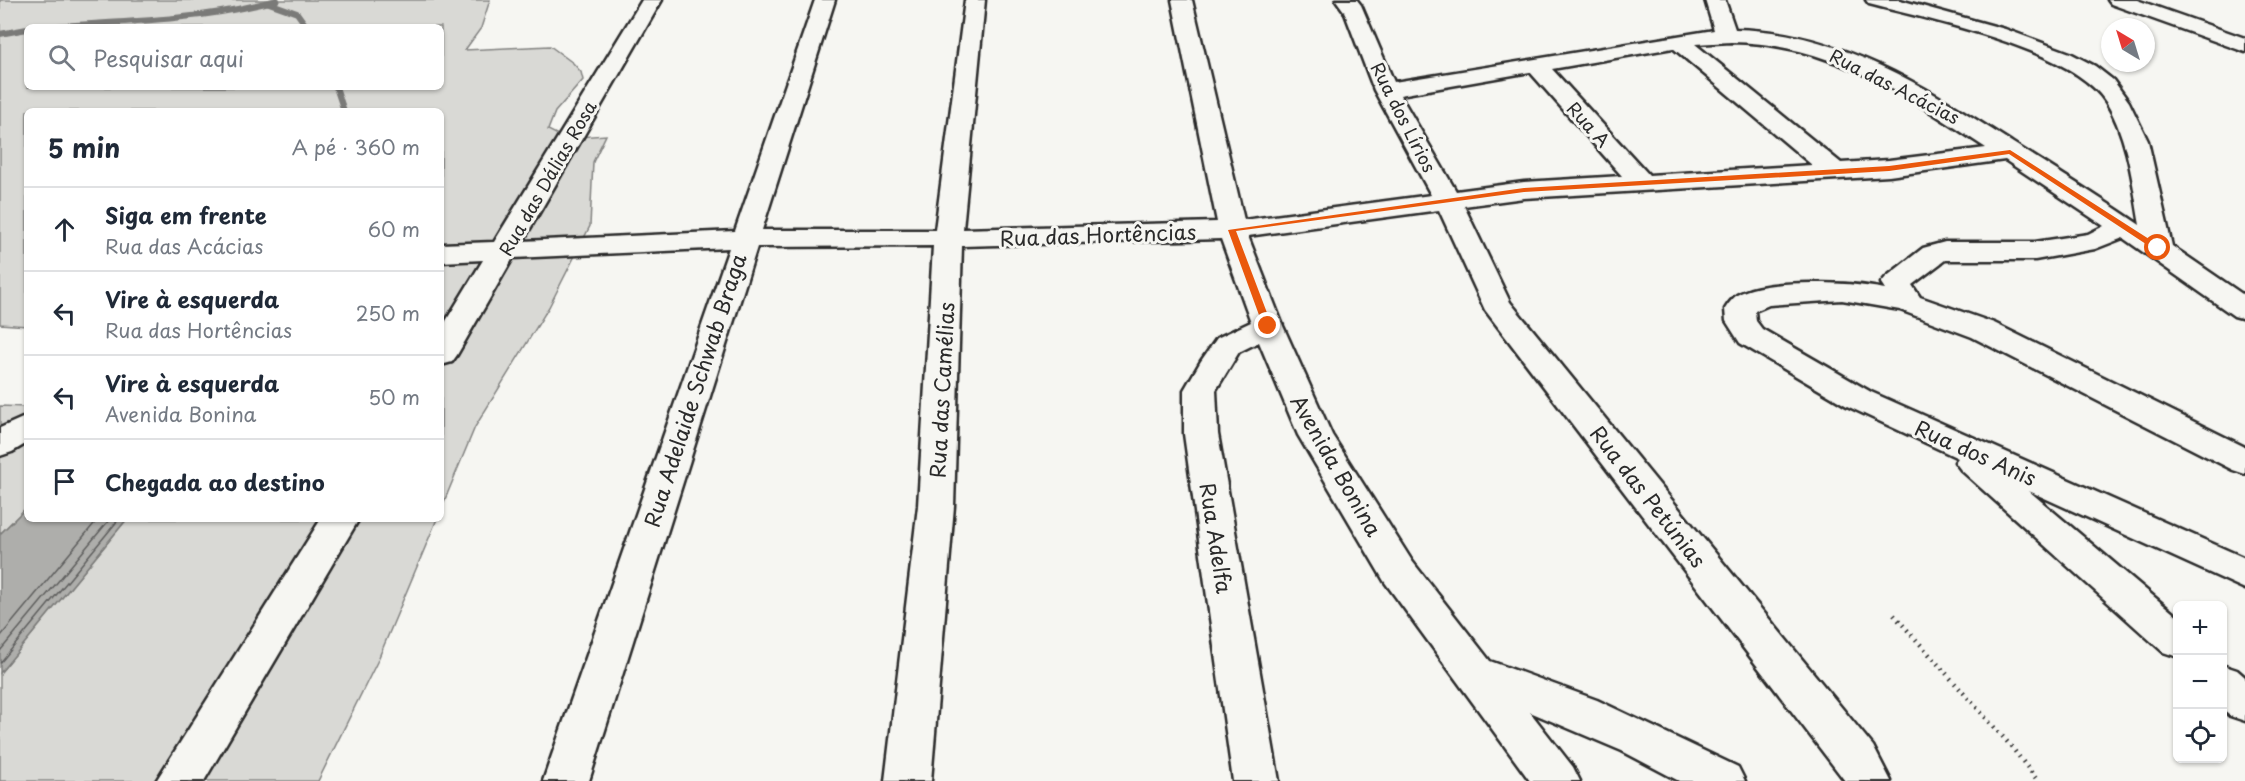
<!DOCTYPE html>
<html lang="pt">
<head>
<meta charset="utf-8">
<style>
  :root { --surface:#fff; --page:#f2f2f3; --text:#1f2937; --muted:#747a83; --line:#e0e1e3 }
  body { margin:0; font-family:"Playpen Sans",sans-serif; background:var(--page); color:var(--text) }
  .controls { position:absolute; right:18px; bottom:18px; display:grid; overflow:hidden; border-radius:9px; box-shadow:0 2px 4px #0004 }
  .controls button { width:54px; height:54px; display:grid; place-items:center; padding:0; border:0; border-bottom:2px solid var(--line); background:var(--surface); color:var(--text); font:30px sans-serif }
  .compass { position:absolute; left:2101px; top:18px; width:54px; height:54px; border-radius:50%; background:var(--surface); box-shadow:0 2px 4px #0004; rotate:322deg }
  .stop { position:absolute; width:18px; height:18px; margin:-14px; border:4px solid #ea580c; border-radius:50%; background:#fff }
  .stop.end { background:#ea580c; border-color:#fff; box-shadow:0 2px 6px #0008 }
  .list { margin:0; padding:0; list-style:none }
  h2 { display:flex; justify-content:space-between; align-items:center; height:78px; margin:0; padding:0 24px; font-size:26px }
  h2 small { font-size:20px; font-weight:400; color:var(--muted) }
  .list li { display:grid; grid-template-columns:39px 1fr auto; gap:18px; align-items:center; box-sizing:border-box; height:84px; padding:0 24px; border-top:2px solid var(--line) }
  .list b { display:block; font-size:22px; white-space:nowrap }
  .list p { margin:0; font-size:20px; white-space:nowrap; color:var(--muted) }
  .list em { font-size:20px; font-style:normal; color:var(--muted) }
  .icon { flex:none; width:33px; height:33px; fill:none; stroke:currentColor; stroke-width:2; stroke-linecap:round; stroke-linejoin:round }
  .map { position:relative; flex:none; width:2245px; height:781px; overflow:hidden }
  .search { position:absolute; background:var(--surface); box-shadow:0 2px 4px #0004; left:24px; top:24px; width:420px; height:66px; display:flex; align-items:center; gap:15px; box-sizing:border-box; padding:0 21px; border-radius:9px; color:var(--muted); font-size:22px }
  .panel { position:absolute; background:var(--surface); box-shadow:0 2px 4px #0004; left:24px; top:108px; width:420px; height:414px; border-radius:9px }
  .map>svg:first-child { display:block }
</style>
</head>
<body>
<div class="map">
<svg width="2245" height="781" viewBox="0 0 2245 781">
  <rect width="100%" height="100%" fill="#f6f6f2"/>
  <filter id="ink" filterUnits="userSpaceOnUse"><feTurbulence type="fractalNoise" baseFrequency=".0167" numOctaves="2"/><feDisplacementMap in="SourceGraphic" scale="12" xChannelSelector="R" yChannelSelector="G"/><feConvolveMatrix kernelMatrix="1 2 1 2 8 2 1 2 1" color-interpolation-filters="sRGB"/></filter>
  <g filter="url(#ink)">
    <g fill="#d9d9d5" stroke="#828280" stroke-width="1.5" fill-rule="evenodd">
      <path d="M0 0H490L481 28 465 50 550 46 573 63 581 72 583 80 555 112 548 130 564 138 606 135 593 162 590 226 549 307 475 427 441 509V111H27V326L0 324ZM27 27H441V87H27Z"/>
      <path d="M0 406 27 407V507L0 534Z"/>
      <path d="M127 519H437L377 662 318 781H0V673Z"/>
    </g>
    <path fill="#aeaeab" stroke="#7a7a78" stroke-width="1.5" d="M27 507V519H127L0 673V534Z"/>
    <g fill="none" stroke-linecap="round" stroke-linejoin="round">
      <g stroke="#5f5f5e" stroke-width="1.5">
        <path d="M0 637 98 519"/>
        <path d="M0 651 110 519"/>
        <path d="M0 663 119 519"/>
      </g>
      <g stroke="#7a7a78" stroke-width="6">
        <path d="M269 3 297 13 307 27"/>
        <path d="M40 27C120 22 199 21 277 0"/>
        <path d="M0 34 27 29"/>
        <path d="M336 87 344 111"/>
      </g>
      <defs>
        <g id="minor">
          <path d="M642 0H662L523 241 735 231 815 0H835L762 230H935L965 0H985L963 229 1217 222 1172 0H1192L1244 220 1431 195 1374 90 1344 11 1336 0H1357L1361 5 1394 82 1714 30 1705 0H1725L1735 29C1840 31 1927 88 2013 143 2056 170 2099 197 2140 225 2133 184 2128 138 2106 102 2072 48 1929 20 1869 4L1866 0H1900L2005 29 2070 53 2095 66 2113 80 2129 102 2148 141 2172 246 2245 296V319L2234 316 2123 238 2095 249 2035 260H1945L1912 285 1920 297 1994 323 2245 447V474L2233 470 1972 337 1900 310 1842 300 1769 305 1755 311 1756 321 1762 329 1871 392 2245 558V589L2029 491 2178 617V657L2163 652 1961 470 1955 462 1958 458 1847 406 1740 343 1726 321 1725 309C1728 304 1732 299 1737 295 1765 278 1853 282 1885 289L1881 283 1886 277 1923 248 1945 242H2035L2088 234 2104 226 2005 160 1889 176 1524 198 1464 206 1510 302 1873 746 1891 781H1845L1485 310 1439 210 1248 236 1283 326 1332 435 1412 561 1490 661 1597 700 1738 767 1745 781H1679L1622 751 1530 712 1573 767 1580 781H1530L1384 581 1298 435 1259 342 1239 352 1216 390 1218 434 1279 781H1233L1184 434V390L1201 361 1217 338 1251 322 1221 239 962 246 954 506 931 781H885L918 506 933 246 757 247 589 781H543L729 248 513 258 457 355 452 362 441 365V329L483 260 441 262V244L494 242ZM1731 42C1830 43 1906 95 1986 148L1889 160 1841 163 1695 44ZM1673 48 1812 165 1649 175 1552 69ZM1530 72 1622 176 1524 182 1456 191 1400 95Z"/>
          <path d="M2108 0H2137L2245 38V52L2111 4Z"/>
          <path d="M27 416V443L12 452 0 456V428Z"/>
          <path d="M321 519H359L204 781H156Z"/>
          <path d="M2222 665 2237 670 2245 677V721L2230 716 2222 709Z"/>
        </g>
      </defs>
      <use href="#minor" stroke="#2b2b2b" stroke-width="5"/>
      <path stroke="#2b2b2b" stroke-width="4.5" stroke-dasharray="1.5 5" stroke-linecap="butt" d="M1894 615 2010 745 2038 781"/>
      <use href="#minor" fill="#f6f6f2" fill-rule="evenodd"/>
    </g>
  </g>
  <path fill="#ea580c" d="M2010 150 2163 248 2155 250 2009 154 1889 171 1524 192 1236 231 1272 326 1268 329 1263 326 1228 230 1524 188 1889 166Z"/>
  <g text-anchor="middle" dominant-baseline="central" stroke-width="6" stroke-linejoin="round" paint-order="stroke">
    <g font-size="18" fill="#2b2b2b" stroke="#f6f6f2">
      <text transform="translate(1895 86) rotate(27)">Rua das Acácias</text>
      <text transform="translate(1404 117) rotate(63)">Rua dos Lírios</text>
      <text transform="translate(1589 124) rotate(48)">Rua A</text>
      <text transform="translate(547 178) rotate(-60)">Rua das Dálias Rosa</text>
    </g>
    <g font-size="21" fill="#2b2b2b" stroke="#f6f6f2">
      <text transform="translate(1098 234) rotate(-2)">Rua das Hortências</text>
      <text transform="translate(694 390) rotate(-72)">Rua Adelaide Schwab Braga</text>
      <text transform="translate(941 390) rotate(-87)">Rua das Camélias</text>
      <text transform="translate(1976 452) rotate(24)">Rua dos Anis</text>
      <text transform="translate(1337 465) rotate(60)">Avenida Bonina</text>
      <text transform="translate(1649 496) rotate(52)">Rua das Petúnias</text>
      <text transform="translate(1217 538) rotate(81)">Rua Adelfa</text>
    </g>
  </g>
</svg>
<div class="controls">
<button>+</button>
<button>−</button>
<button><svg class="icon" aria-label="locate" viewBox="0 0 24 24"><circle cx="12" cy="12" r="6"/><path d="M12 2v4M12 18v4M2 12h4M18 12h4"/></svg></button>
</div>
<svg class="compass" viewBox="-18 -18 36 36"><path d="M0-13l5 13h-10z" fill="#e53935"/><path d="M0 13l5-13h-10z" fill="#747a83"/></svg>
<div class="stop" style="left:2158px;top:248px"></div>
<div class="stop end" style="left:1268px;top:326px"></div>
<div class="search"><svg class="icon" aria-label="search" viewBox="0 0 24 24"><circle cx="10" cy="10" r="6"/><path d="M15 15l6 6"/></svg>Pesquisar aqui</div>
<section class="panel">
<h2>5 min<small>A pé · 360 m</small></h2>
<ul class="list">
<li><svg class="icon" aria-label="ahead" viewBox="0 0 24 24"><path d="M12 20V5M6 11l6-6 6 6"/></svg><div><b>Siga em frente</b><p>Rua das Acácias</p></div><em>60 m</em></li>
<li><svg class="icon" aria-label="left" viewBox="0 0 24 24"><path d="M17 20v-9H6M10 6l-5 5 5 5"/></svg><div><b>Vire à esquerda</b><p>Rua das Hortências</p></div><em>250 m</em></li>
<li><svg class="icon" aria-label="left" viewBox="0 0 24 24"><path d="M17 20v-9H6M10 6l-5 5 5 5"/></svg><div><b>Vire à esquerda</b><p>Avenida Bonina</p></div><em>50 m</em></li>
<li><svg class="icon" aria-label="arrive" viewBox="0 0 24 24"><path d="M6 21V4h12l-3 4 3 4H6"/></svg><div><b>Chegada ao destino</b></div></li>
</ul>
</section>
</div>
</body>
</html>
